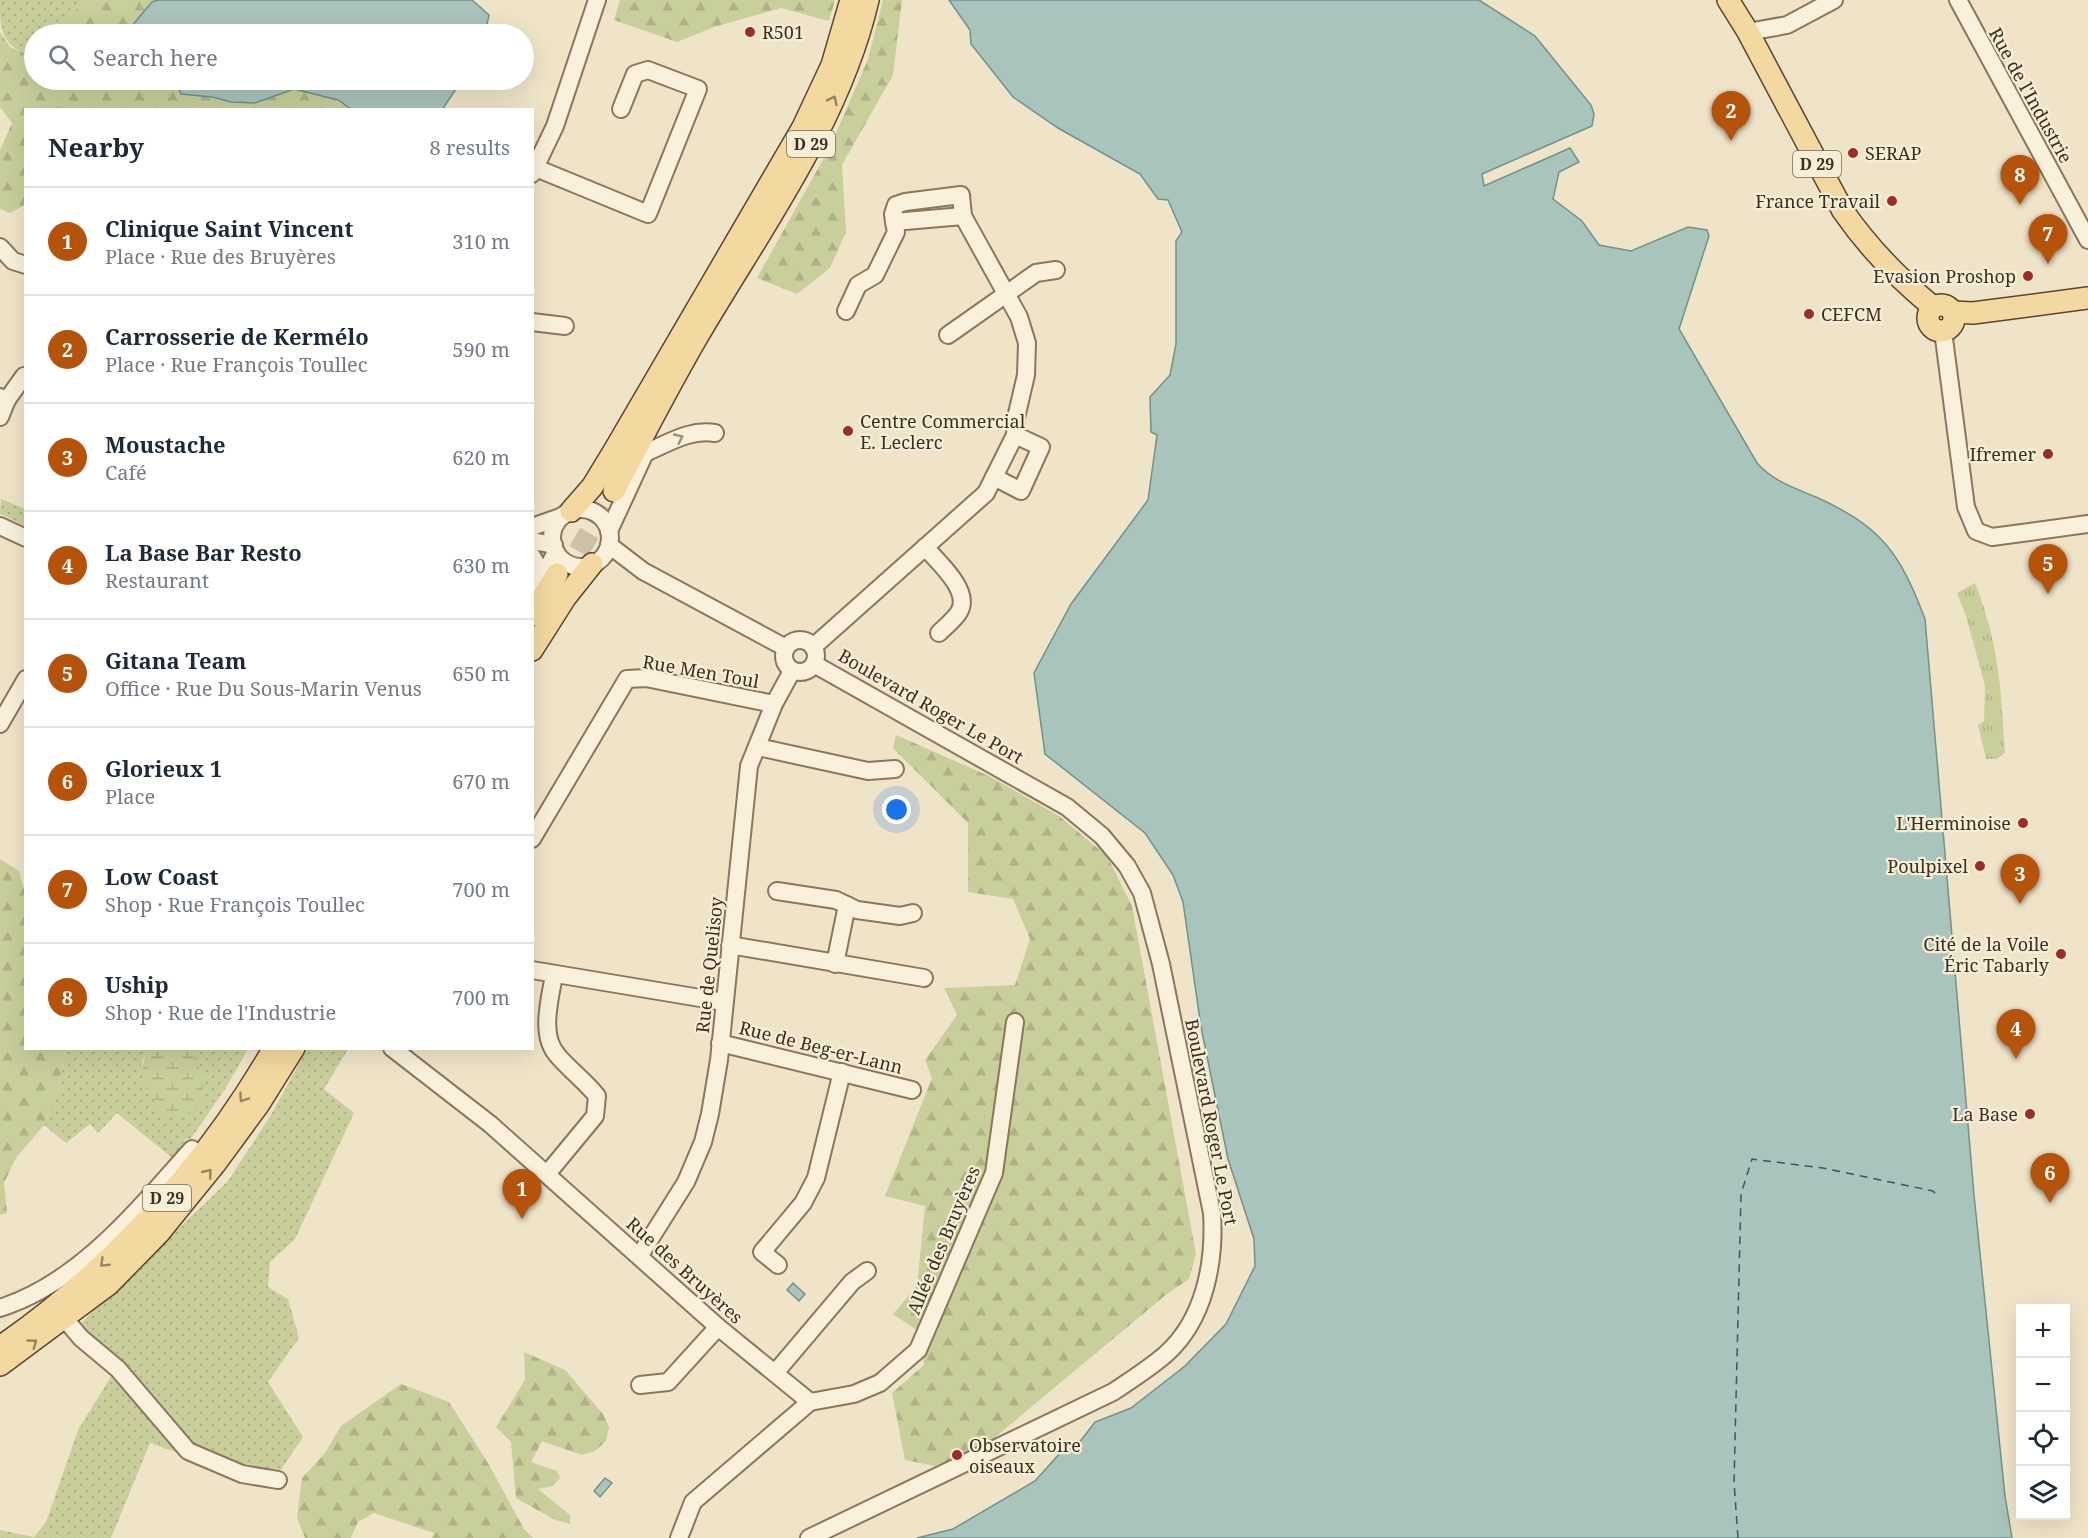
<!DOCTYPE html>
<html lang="en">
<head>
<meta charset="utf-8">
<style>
  :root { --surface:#fff; --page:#f2f2f3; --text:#1f2937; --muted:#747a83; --line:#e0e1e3; --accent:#b45309 }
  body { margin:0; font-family:"Noto Serif",serif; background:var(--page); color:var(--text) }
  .controls { position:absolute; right:18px; bottom:18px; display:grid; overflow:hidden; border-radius:0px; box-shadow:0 6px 24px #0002 }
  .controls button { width:54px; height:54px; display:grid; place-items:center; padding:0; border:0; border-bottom:2px solid var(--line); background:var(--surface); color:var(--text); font:30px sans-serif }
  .you { position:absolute; left:897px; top:810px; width:21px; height:21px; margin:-15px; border:4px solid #fff; border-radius:50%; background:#1a73e8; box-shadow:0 0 0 9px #1a73e833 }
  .badge { display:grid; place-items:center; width:39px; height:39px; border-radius:50%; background:var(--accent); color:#fff; font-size:20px; font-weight:700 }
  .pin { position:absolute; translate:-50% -50px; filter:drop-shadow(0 2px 3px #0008) }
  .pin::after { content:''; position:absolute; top:32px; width:21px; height:18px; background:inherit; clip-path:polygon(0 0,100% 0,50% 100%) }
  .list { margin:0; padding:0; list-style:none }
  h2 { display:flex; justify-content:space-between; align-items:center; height:78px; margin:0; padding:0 24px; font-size:26px }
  h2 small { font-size:20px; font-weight:400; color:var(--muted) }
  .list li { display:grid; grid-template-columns:39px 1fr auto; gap:18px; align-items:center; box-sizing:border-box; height:108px; padding:0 24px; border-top:2px solid var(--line) }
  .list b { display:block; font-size:22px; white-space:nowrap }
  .list p { margin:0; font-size:20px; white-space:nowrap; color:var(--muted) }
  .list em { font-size:20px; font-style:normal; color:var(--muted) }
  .icon { flex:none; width:33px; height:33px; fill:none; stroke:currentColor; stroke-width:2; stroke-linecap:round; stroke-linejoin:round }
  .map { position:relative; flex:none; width:2088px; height:1538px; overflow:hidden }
  .search { position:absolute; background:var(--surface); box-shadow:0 6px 24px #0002; left:24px; top:24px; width:510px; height:66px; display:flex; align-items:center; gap:15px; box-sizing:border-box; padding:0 21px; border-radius:33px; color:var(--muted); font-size:22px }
  .panel { position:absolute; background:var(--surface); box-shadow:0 6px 24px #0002; left:24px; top:108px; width:510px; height:942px; border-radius:0px }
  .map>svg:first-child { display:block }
</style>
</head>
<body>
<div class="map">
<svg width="2088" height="1538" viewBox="0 0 2088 1538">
  <defs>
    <pattern id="grass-dots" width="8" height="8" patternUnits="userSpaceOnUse" patternTransform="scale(1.5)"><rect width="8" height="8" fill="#c9cf9b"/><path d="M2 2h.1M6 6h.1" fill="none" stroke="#aeb285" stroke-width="1.8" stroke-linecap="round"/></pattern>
    <pattern id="forest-firs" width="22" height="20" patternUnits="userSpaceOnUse" patternTransform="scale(1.5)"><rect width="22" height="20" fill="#c9cf9b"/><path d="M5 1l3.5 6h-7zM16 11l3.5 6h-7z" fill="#aeb285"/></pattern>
    <pattern id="wetland-marsh" width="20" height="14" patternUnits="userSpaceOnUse" patternTransform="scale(1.5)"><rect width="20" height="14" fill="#c9cf9b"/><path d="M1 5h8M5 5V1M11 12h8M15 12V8" fill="none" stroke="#aeb285"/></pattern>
    <pattern id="park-tufts" width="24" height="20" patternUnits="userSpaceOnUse" patternTransform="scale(1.5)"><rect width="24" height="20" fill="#c9cf9b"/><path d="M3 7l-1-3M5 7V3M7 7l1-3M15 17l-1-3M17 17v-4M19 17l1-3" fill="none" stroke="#aeb285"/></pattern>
  </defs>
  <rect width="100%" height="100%" fill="#f0e4c8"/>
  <g fill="url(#grass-dots)">
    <path d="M0 0H90L79 7 49 34H34V45L24 53C0 42 0 27 0 0Z"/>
    <path d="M1 499 25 509V526L0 514Z"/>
    <path d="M65 1049H147L141 1066 190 1049H248L225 1089 190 1140 187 1138 179 1149 182 1153 176 1161 117 1113 98 1133 90 1124 66 1143 44 1125 58 1091Z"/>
    <path d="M307 1049H348L324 1089 354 1113 295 1239 270 1262 268 1287 288 1299 299 1338 268 1382 303 1437 270 1486 150 1443 111 1538H0V1530L34 1537 46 1522 78 1430 112 1375 89 1351 80 1324 228 1181 271 1115Z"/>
  </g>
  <g fill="url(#forest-firs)">
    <path d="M90 0H158L152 2 125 34H49L79 7Z"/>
    <path d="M620 0H835L829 21 781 8 714 27 677 42 614 20Z"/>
    <path d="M883 0H902L893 75 842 165 846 232 830 268 797 294 757 278 830 147 868 59Z"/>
    <path d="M0 32 10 47 24 53 34 45V80H113L116 88 125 80H175L182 94C205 95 227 103 250 103 264 103 277 94 290 90 305 86 339 101 351 109L26 110 25 205 10 213 0 209V150L12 123 0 107Z"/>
    <path d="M896 735 989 776 1059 816 1107 856 1132 906 1196 1254 1189 1279 1167 1294 987 1444 935 1466 905 1460 892 1393 924 1365 921 1333 893 1314 917 1286 925 1206 885 1196 932 1078 925 1060 957 1015 944 988 1015 985 1030 939 1013 899 968 892V823L893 748Z"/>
    <path d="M0 859 19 871 25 893 26 1048 65 1049 58 1091 44 1125 16 1158 4 1183 7 1213 0 1215Z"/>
    <path d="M524 1352 565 1370 603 1414 609 1427 606 1441 595 1451 582 1455 542 1441 531 1462 557 1471 560 1478 553 1486 538 1489 570 1515V1524L555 1520 516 1498 511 1442 496 1427 525 1380Z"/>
    <path d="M401 1384 449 1402 488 1463 524 1529 533 1538H432L434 1533 374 1513 358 1522 351 1538H305L297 1518 302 1478 325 1453 341 1426Z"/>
  </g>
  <path fill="url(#wetland-marsh)" d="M147 1049H190L203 1077 202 1102 183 1118 162 1116C148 1092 137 1077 147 1049Z"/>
  <path fill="url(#park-tufts)" d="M1975 583C1999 643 2001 689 2005 753L1997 759H1986L1978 725 1984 721 1985 686 1966 616 1957 593Z"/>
  <g fill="#a9c4bc" stroke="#6f938a" stroke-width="1.5">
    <path d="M158 0H472L489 15 485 34H125L152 2Z"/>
    <path d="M949 0H1479L1535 36 1591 105 1594 114 1592 126 1482 174 1484 186 1570 148 1579 162 1559 172 1553 199 1582 221 1599 245 1631 251 1688 227 1707 230 1709 236 1679 329 1757 463C1773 481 1794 488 1816 497 1882 527 1900 553 1925 619L1974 1195 2005 1496 2012 1538H917L953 1529 1035 1481 1061 1452 1075 1448 1095 1422 1131 1408 1185 1366 1226 1324 1255 1266 1254 1239 1228 1159 1201 1027 1183 902 1173 875 1145 833 1045 754 1034 673 1071 604 1148 500 1157 435 1151 432 1150 397 1170 375 1176 344V241L1182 232 1168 200 1158 199 1140 174 1058 128 1013 97 971 44 970 30Z"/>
    <path d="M175 80H462L442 110 351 109 338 100 294 89 255 103 231 102 212 97 181 94Z"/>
    <path d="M793 1283 805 1294 799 1301 787 1290Z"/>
    <path d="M605 1478 612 1483 600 1497 594 1491Z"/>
  </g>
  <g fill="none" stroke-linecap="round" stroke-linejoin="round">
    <path stroke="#2f5d5a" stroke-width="1.5" stroke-dasharray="8 6" stroke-linecap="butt" d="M1738 1538 1734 1482 1741 1194 1752 1159 1823 1168 1933 1191 1939 1198"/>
    <path stroke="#ccc0a6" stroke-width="21" stroke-dasharray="21 10" stroke-linecap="butt" d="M563 578 614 491"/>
    <defs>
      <g id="minor">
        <path d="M1958 0 2088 240"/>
        <path d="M1748 32 1787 25 1834 0"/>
        <path d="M536 168 648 214 698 89 648 70 635 74 621 109"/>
        <path d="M532 174 555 126 597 0"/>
        <path d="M894 222 893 214 896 205 905 202 961 195 963 216"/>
        <path d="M0 247 13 261 26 265"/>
        <path d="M532 322 565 326"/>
        <path d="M1943 331 1966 507 1976 531 1992 537 2088 524"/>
        <path d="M948 335 1036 273 1056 270"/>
        <path d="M0 397 7 400 0 417"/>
        <path d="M7 400 24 376"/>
        <path d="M994 477 1021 491 1041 447 1015 435"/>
        <circle cx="581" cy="538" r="29"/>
        <path d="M0 526 26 538"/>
        <path d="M532 527 563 516"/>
        <path d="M609 531 645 453C669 443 689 429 715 433"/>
        <path d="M532 541 554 545"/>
        <path d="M609 545 643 571 786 648"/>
        <path d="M925 547C937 561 972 591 959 612 955 619 945 627 939 633"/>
        <path d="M532 556 543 575"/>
        <path d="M532 597 556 552"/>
        <circle cx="800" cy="656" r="16"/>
        <path d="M813 647 986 493 1015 435 1016 418 1026 375 1027 343 1019 317 963 216 894 222 896 232 875 275 858 285 846 311"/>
        <path d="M0 724 26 679"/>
        <path d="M758 747 868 771 895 769"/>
        <path d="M532 839 627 679 646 678 774 704"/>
        <path d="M777 891 836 900 857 910 900 916 913 913"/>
        <path d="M730 945 924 978"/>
        <path d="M835 964 847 905"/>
        <path d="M532 970 724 1002"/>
        <path d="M720 1043 912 1090"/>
        <path d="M392 1048 490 1124 718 1327 810 1402 693 1502 679 1538"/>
        <path d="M547 1174 595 1116 597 1096C585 1081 570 1070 558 1056 539 1036 550 999 554 975"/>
        <path d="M640 1255 686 1182 703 1142 710 1114 719 1060 749 766 774 704 792 671"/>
        <path d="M778 1265 762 1252 803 1203 816 1178 842 1072"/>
        <path d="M0 1308C81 1282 138 1209 192 1149"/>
        <path d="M64 1318 81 1338 118 1369 188 1451 242 1474 278 1480"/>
        <path d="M775 1373 852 1282 867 1271"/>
        <path d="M640 1385 668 1382 718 1327"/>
        <path d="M810 1402 854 1394 880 1383 918 1350 994 1173 1015 1022"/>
        <path d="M809 1538 1113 1392C1131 1380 1150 1368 1166 1354 1205 1319 1215 1262 1212 1213L1161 964 1142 893 1127 866 1102 836 1067 807 814 664"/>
      </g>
      <g id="major">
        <path d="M1728 0 1748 32 1843 211C1868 247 1899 279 1933 307"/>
        <circle cx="1941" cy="318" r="13"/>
        <path d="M1953 312 1973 313 2088 298"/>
        <path d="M614 491C641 440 667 389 696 339 759 231 839 124 868 0"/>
        <path d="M571 511 592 487 614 451 803 127 832 65 851 0"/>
        <path d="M532 615 557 574"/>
        <path d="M532 650 565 598 592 564"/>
        <path d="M0 1347C113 1269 205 1167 274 1048"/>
        <path d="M0 1365 109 1284 159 1233 215 1164 259 1104 294 1048"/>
      </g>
    </defs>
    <use href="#minor" stroke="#8d765c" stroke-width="20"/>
    <use href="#major" stroke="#5b4430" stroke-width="24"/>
    <use href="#minor" stroke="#faf1dc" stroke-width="16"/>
    <use href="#major" stroke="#f3d9a0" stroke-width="21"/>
  </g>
  <defs><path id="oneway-chevron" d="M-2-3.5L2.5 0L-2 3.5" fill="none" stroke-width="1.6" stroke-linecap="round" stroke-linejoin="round" transform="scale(1.5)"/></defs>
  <g stroke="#988460">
    <use href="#oneway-chevron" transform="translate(833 100) rotate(-64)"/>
    <use href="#oneway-chevron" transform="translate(243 1098) rotate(124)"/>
    <use href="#oneway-chevron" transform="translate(208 1173) rotate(-51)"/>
    <use href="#oneway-chevron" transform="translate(104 1263) rotate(136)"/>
    <use href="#oneway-chevron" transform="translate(33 1343) rotate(-36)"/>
  </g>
  <use stroke="#9c907e" href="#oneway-chevron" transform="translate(679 438) rotate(-25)"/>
  <g fill="#9e2a2b" stroke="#f7eed8" stroke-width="2">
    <circle cx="750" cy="32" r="6"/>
    <circle cx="1853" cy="153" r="6"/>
    <circle cx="1892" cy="201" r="6"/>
    <circle cx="2028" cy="276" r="6"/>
    <circle cx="1809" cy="314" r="6"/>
    <circle cx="848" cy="431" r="6"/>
    <circle cx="2048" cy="454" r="6"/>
    <circle cx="2023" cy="823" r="6"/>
    <circle cx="1980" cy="866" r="6"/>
    <circle cx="2061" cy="954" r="6"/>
    <circle cx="2030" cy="1114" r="6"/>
    <circle cx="957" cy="1455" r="6"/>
  </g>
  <g text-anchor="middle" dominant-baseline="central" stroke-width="4.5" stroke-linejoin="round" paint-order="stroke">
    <g fill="#f7eed8" stroke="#756857" stroke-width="1.5">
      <rect x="787" y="131" width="48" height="26" rx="4.5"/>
      <rect x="1793" y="151" width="48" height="26" rx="4.5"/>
      <rect x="143" y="1185" width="48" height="26" rx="4.5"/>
    </g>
    <g font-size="16" font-weight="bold" fill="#3d2e20">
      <text x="811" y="144">D 29</text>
      <text x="1817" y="164">D 29</text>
      <text x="167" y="1198">D 29</text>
    </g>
    <g font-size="18" fill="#3d2e20" stroke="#f7eed8" text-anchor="end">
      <text x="762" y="32" text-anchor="start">R501</text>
      <text x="1865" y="153" text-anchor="start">SERAP</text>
      <text x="1880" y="201">France Travail</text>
      <text x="2016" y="276">Evasion Proshop</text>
      <text x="1821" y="314" text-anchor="start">CEFCM</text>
      <text x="860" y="421" text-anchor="start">Centre Commercial<tspan x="860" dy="21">E. Leclerc</tspan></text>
      <text x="2036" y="454">Ifremer</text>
      <text x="2011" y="823">L'Herminoise</text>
      <text x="1968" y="866">Poulpixel</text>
      <text x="2049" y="944">Cité de la Voile<tspan x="2049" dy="21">Éric Tabarly</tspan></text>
      <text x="2018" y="1114">La Base</text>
      <text x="969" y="1445" text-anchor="start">Observatoire<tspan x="969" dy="21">oiseaux</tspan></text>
    </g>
    <g font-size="18" fill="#3d2e20" stroke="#f7eed8">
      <text transform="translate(2031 95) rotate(61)">Rue de l'Industrie</text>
      <text transform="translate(701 671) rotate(10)">Rue Men Toul</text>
      <text transform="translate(931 706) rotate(30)">Boulevard Roger Le Port</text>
      <text transform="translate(709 965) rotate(-84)">Rue de Quelisoy</text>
      <text transform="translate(821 1047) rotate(14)">Rue de Beg-er-Lann</text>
      <text transform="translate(1212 1122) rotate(79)">Boulevard Roger Le Port</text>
      <text transform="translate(943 1240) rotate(-67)">Allée des Bruyères</text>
      <text transform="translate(685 1270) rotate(42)">Rue des Bruyères</text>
    </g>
  </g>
</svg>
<div class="controls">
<button>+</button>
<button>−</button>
<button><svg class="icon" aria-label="locate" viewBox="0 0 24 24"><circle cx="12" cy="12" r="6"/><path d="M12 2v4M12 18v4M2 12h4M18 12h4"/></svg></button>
<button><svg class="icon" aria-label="layers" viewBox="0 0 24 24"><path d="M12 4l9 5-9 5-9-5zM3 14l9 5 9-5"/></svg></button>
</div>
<div class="you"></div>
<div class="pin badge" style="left:522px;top:1219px">1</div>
<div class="pin badge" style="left:1731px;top:141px">2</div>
<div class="pin badge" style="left:2020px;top:904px">3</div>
<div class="pin badge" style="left:2016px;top:1059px">4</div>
<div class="pin badge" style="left:2048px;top:594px">5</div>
<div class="pin badge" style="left:2050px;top:1203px">6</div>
<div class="pin badge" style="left:2048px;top:264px">7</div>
<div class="pin badge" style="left:2020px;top:205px">8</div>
<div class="search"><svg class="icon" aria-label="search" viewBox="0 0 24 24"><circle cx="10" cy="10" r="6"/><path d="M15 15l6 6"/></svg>Search here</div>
<section class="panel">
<h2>Nearby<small>8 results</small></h2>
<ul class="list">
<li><span class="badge">1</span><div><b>Clinique Saint Vincent</b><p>Place · Rue des Bruyères</p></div><em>310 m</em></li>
<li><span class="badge">2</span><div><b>Carrosserie de Kermélo</b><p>Place · Rue François Toullec</p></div><em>590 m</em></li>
<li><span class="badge">3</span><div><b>Moustache</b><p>Café</p></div><em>620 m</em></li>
<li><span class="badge">4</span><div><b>La Base Bar Resto</b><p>Restaurant</p></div><em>630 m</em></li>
<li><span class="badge">5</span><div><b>Gitana Team</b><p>Office · Rue Du Sous-Marin Venus</p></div><em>650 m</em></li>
<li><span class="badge">6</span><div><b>Glorieux 1</b><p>Place</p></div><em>670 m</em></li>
<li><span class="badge">7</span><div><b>Low Coast</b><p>Shop · Rue François Toullec</p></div><em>700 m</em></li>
<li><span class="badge">8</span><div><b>Uship</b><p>Shop · Rue de l'Industrie</p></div><em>700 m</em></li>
</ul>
</section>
</div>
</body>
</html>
